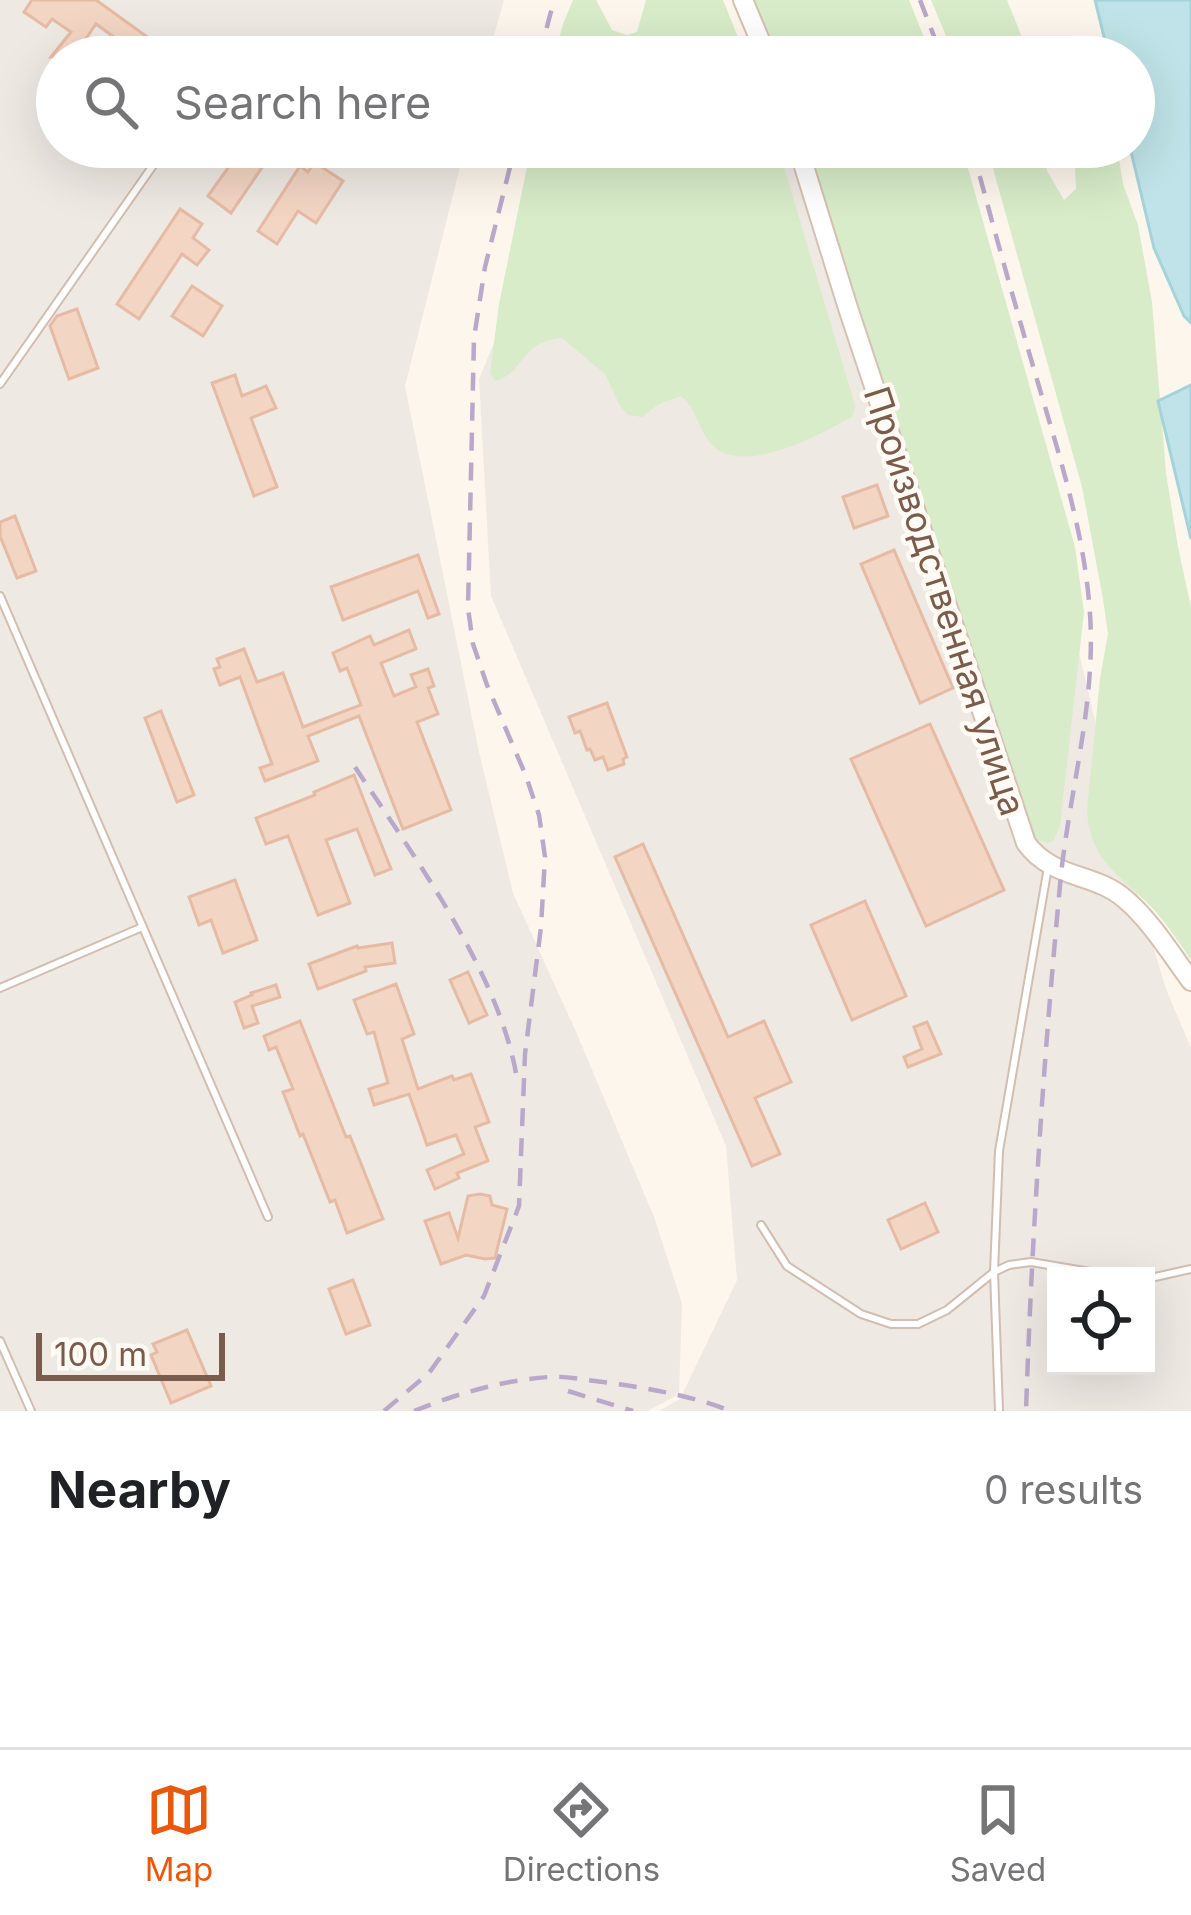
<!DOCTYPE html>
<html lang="en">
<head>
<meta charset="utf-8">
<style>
  :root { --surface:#fff; --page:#f2f2f2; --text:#202124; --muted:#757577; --line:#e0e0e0; --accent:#ea580c }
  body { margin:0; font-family:Inter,sans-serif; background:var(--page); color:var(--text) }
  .controls { position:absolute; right:36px; bottom:36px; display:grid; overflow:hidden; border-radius:0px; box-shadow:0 12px 48px #0002 }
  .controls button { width:108px; height:108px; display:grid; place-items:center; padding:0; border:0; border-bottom:3px solid var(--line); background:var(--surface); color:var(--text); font:60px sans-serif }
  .scale { position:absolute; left:36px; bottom:30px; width:189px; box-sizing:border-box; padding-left:12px; border:6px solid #7a5c4d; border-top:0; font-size:33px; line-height:42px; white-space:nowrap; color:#7a5c4d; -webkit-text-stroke:9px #fffaf3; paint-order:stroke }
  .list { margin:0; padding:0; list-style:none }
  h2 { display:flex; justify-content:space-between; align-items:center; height:156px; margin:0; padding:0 48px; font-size:51px }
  h2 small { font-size:39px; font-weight:400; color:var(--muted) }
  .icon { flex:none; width:66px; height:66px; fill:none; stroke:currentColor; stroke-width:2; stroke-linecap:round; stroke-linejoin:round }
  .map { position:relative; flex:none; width:1191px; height:1411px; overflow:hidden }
  .search { position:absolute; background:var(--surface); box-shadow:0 12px 48px #0002; left:36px; right:36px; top:36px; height:132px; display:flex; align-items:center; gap:30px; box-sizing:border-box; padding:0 42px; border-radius:66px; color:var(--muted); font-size:45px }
  .sheet { height:336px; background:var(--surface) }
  nav { display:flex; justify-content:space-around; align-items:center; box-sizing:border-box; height:168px; border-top:3px solid var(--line); background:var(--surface); font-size:33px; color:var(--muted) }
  nav a { display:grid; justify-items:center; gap:6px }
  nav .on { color:var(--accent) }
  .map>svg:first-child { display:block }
</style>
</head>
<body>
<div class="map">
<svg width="1191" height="1411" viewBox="0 0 1191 1411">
  <rect width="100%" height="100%" fill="#fdf6ec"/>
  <g fill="#efe9e4" fill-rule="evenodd">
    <path d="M0 0H504L488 57H57V147H465L405 386 479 752 513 893 577 1034 654 1217 682 1303 679 1394 648 1411H0Z"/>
    <path d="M565 147H960L1130 869 1166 989 1191 1048V1411H659L680 1399 737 1280 726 1146 491 596 479 379 539 235ZM1056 1276H1146V1366H1056Z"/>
  </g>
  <g fill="#d8ecc9">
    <path d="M573 0H596L612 30 627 35 637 32 646 0H723L746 57H554L563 24Z"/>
    <path d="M754 0H909L932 57H776Z"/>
    <path d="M931 0H1007L1022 37 1025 57H955Z"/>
    <path d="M531 147H778L855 405 853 416C822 434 742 478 711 444 698 429 698 411 681 396L659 404 642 417 628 415 620 406 605 374 562 338C519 341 525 374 495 381L490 373 499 304Z"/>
    <path d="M807 147H962L1075 547 1084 612 1060 826 1054 840 1047 843 1035 839 1026 823 864 333Z"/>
    <path d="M987 147H1042L1047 171 1064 200 1076 189 1074 147H1117L1123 184 1138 225 1152 302 1166 473 1178 547 1191 607V960C1180 944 1169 927 1156 912 1123 876 1090 864 1087 811L1100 678 1108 634 1103 599 1082 487Z"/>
  </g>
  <g fill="#bfe3e8" stroke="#a5d3da" stroke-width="3">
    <path d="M1095 0H1191V323L1184 316 1154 248 1130 147H1134V57H1109Z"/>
    <path d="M1191 385V539L1158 401Z"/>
  </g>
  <g fill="#f3d5c3" stroke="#e6bba3" stroke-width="3">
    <path d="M32 0H96L153 41 141 57 96 24 83 43 92 50 87 57H51L71 32 52 19 46 27 24 12Z"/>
    <path d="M243 147H276L231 213 208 196Z"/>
    <path d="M314 162 343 181 316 223 298 211 277 244 258 231 300 166 308 172Z"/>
    <path d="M180 209 202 224 193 238 209 250 197 265 182 254 139 319 117 304Z"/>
    <path d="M192 286 222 306 203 336 172 316Z"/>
    <path d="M77 309 98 368 69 379 50 326 57 316Z"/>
    <path d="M235 375 242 396 266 386 276 408 251 418 277 487 254 496 212 383Z"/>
    <path d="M877 485 888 516 854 528 843 497Z"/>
    <path d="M15 516 36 571 17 578 0 536V522Z"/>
    <path d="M894 550 953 688 920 703 861 564Z"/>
    <path d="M418 555 439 614 428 618 418 591 343 620 331 587Z"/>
    <path d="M409 630 416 649 381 663 394 696 416 687 411 675 428 669 434 686 428 688 438 714 417 722 451 810 403 829 359 716 308 736 318 761 265 781 260 768 272 764 240 677 220 685 214 669 220 667 217 659 244 649 257 682 283 673 303 727 361 705 347 668 340 671 333 653 370 636 374 645Z"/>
    <path d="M607 703 627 757 623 759 624 764 608 770 603 757 595 760 590 749 587 750 580 731 575 733 569 717Z"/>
    <path d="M161 711 194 795 177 802 145 718Z"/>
    <path d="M930 724 1004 890 926 926 851 759Z"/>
    <path d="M354 775 391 869 375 875 357 829 326 840 350 903 318 915 288 836 266 844 256 818 315 795 314 792Z"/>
    <path d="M643 844 728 1037 764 1021 791 1082 755 1098 780 1154 752 1166 615 857Z"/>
    <path d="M235 880 257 940 223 953 211 920 199 925 189 897Z"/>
    <path d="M865 901 906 996 852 1020 811 925Z"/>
    <path d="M392 943 395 963 365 967 366 971 318 989 309 964 357 946 358 948Z"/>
    <path d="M468 972 487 1015 469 1023 450 980Z"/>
    <path d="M396 984 414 1034 402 1039 418 1089 452 1076 454 1080 471 1074 489 1122 475 1127 488 1161 457 1173 459 1178 435 1189 427 1170 464 1154 456 1135 427 1145 409 1094 374 1105 369 1089 388 1083 374 1032 367 1034 354 1000Z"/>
    <path d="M276 985 280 997 252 1006 258 1023 244 1028 235 1002 252 995 251 993Z"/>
    <path d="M300 1021 346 1137 350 1136 383 1219 347 1233 335 1200 330 1202 303 1134 300 1136 283 1092 293 1089 276 1047 269 1050 264 1036Z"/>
    <path d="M927 1022 941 1054 908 1067 904 1057 922 1049 914 1027Z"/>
    <path d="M480 1194 490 1196 492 1205 507 1209 495 1258 485 1259 466 1255 441 1264 425 1221 449 1213 458 1238 468 1196Z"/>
    <path d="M925 1203 938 1232 901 1249 888 1220Z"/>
    <path d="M353 1280 370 1325 346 1334 329 1289Z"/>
    <path d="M187 1330 211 1386 171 1403 151 1355 157 1352 153 1344Z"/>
  </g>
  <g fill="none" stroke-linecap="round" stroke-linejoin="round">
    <defs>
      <g id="lane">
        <path d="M0 384 166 147"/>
        <path d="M0 596 268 1217"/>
        <path d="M0 988 140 928"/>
        <path d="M761 1225 787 1266 861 1314 891 1324H918L947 1310 994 1272 1009 1265 1031 1262 1114 1276"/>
        <path d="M1146 1279 1191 1269"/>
        <path d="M0 1341 31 1411"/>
        <path d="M999 1411 994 1272 999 1151 1048 867"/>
      </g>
      <g id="secondary">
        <path d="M743 0 767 57"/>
        <path d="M798 147 848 308 1026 843C1053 880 1094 872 1125 899 1151 921 1171 954 1191 981"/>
      </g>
    </defs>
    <use href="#lane" stroke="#d1beb0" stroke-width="10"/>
    <use href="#secondary" stroke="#d6c0b0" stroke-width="22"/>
    <use href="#lane" stroke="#fff" stroke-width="6"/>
    <use href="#secondary" stroke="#fff" stroke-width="18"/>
    <g stroke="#b9a8c9" stroke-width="4.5" stroke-dasharray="18 12" stroke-linecap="butt">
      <path d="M920 0 942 57"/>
      <path d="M539 57 554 0"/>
      <path d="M972 147C993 226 1015 305 1038 383 1060 458 1085 535 1090 614 1096 702 1070 789 1061 875 1044 1053 1032 1232 1026 1411"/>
      <path d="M355 767C413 855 497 970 516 1073"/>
      <path d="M568 1391 633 1411"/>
      <path d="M384 1411 429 1373 484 1296 519 1206 525 1054 541 927 545 857 539 815 526 776 487 685 473 644 468 608 474 338 485 267 515 147"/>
      <path d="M414 1411C456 1394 503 1380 549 1377 564 1376 580 1379 595 1381 642 1387 686 1394 731 1411"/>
    </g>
  </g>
  <g text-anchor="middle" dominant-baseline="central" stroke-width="9" stroke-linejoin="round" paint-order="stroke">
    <g font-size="36" fill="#7a5c4d" stroke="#fffaf3">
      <text transform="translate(945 601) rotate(72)">Производственная улица</text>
    </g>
  </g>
</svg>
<div class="controls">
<button><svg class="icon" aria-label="locate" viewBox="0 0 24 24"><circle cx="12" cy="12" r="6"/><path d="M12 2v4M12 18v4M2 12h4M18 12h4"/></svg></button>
</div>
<div class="scale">100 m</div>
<div class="search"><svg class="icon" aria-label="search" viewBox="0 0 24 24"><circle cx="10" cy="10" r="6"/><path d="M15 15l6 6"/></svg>Search here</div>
</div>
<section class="sheet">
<h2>Nearby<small>0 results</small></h2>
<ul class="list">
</ul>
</section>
<nav>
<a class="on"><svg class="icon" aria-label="map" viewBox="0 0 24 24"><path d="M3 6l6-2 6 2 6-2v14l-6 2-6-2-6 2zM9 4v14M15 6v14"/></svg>Map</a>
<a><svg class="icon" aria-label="directions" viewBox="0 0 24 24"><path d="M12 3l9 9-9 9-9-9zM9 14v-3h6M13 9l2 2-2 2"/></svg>Directions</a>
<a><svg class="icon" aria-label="saved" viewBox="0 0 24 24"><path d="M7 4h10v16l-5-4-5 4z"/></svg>Saved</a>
</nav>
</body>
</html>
